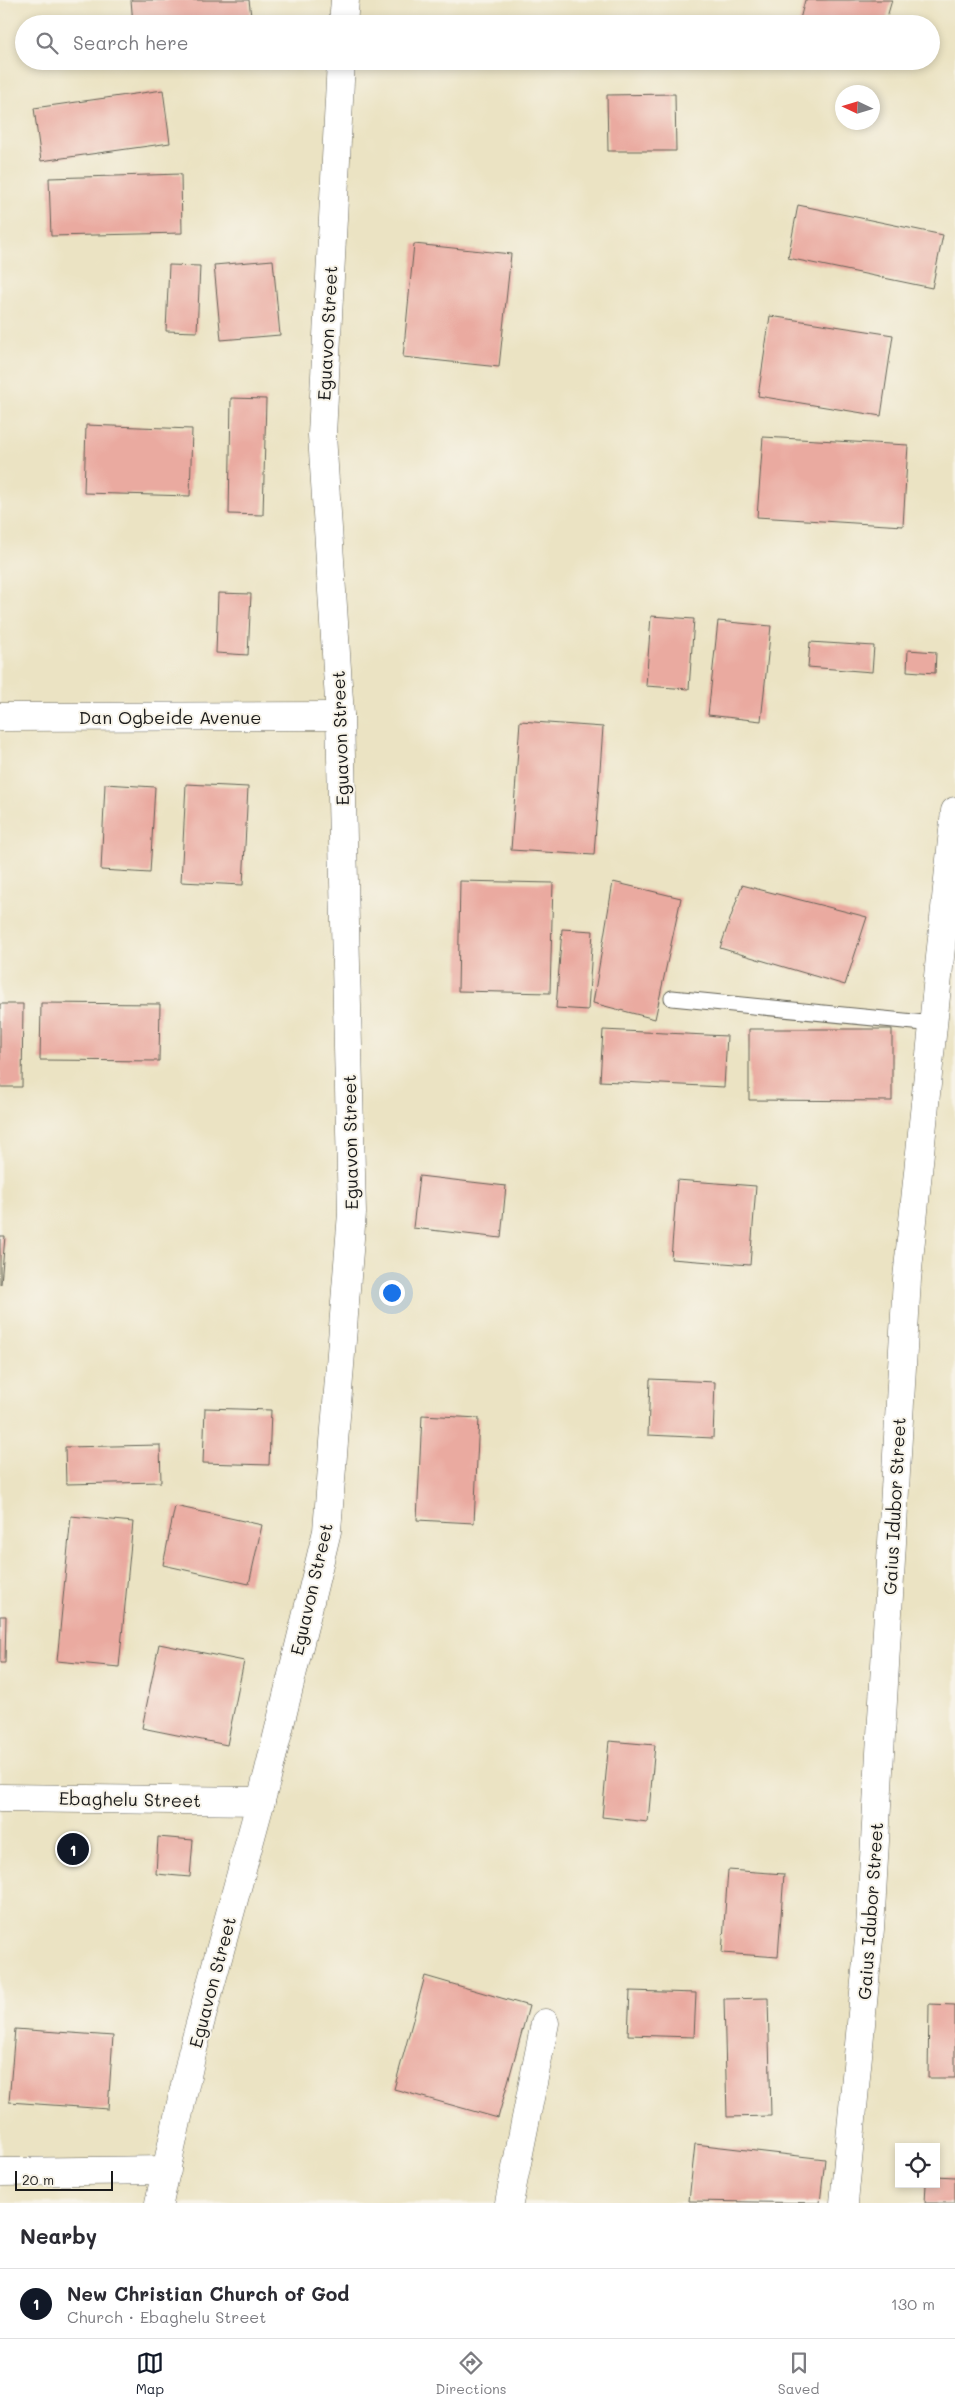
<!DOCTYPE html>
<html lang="en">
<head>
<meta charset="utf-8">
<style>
  :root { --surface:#fff; --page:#f2f2f3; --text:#2b2b33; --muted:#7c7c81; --line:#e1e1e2; --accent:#111827 }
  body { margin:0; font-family:Mali,sans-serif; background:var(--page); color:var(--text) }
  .controls { position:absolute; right:15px; bottom:15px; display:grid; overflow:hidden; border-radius:0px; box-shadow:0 2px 8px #0003 }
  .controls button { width:45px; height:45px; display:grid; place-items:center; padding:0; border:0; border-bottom:1px solid var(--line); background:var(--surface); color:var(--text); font:25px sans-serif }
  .compass { position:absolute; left:835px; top:85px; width:45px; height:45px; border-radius:50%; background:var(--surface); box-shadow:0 2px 8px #0003; rotate:274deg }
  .scale { position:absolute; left:15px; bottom:12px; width:98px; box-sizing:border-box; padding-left:5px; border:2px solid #1c1c1c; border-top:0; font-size:14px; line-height:18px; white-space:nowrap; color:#1c1c1c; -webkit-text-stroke:4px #f7f3e8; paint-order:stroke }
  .you { position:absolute; left:391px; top:1292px; width:18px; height:18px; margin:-12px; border:4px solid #fff; border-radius:50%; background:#1a73e8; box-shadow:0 0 0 8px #1a73e833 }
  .badge { display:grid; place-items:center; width:32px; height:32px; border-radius:50%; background:var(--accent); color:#fff; font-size:16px; font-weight:700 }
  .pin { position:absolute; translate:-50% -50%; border:2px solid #fff; box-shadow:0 1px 5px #0006 }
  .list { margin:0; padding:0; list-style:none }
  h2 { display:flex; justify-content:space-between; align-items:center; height:65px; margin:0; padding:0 20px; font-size:21px }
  h2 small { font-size:16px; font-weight:400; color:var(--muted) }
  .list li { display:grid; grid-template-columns:32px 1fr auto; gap:15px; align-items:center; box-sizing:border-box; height:70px; padding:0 20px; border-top:1px solid var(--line) }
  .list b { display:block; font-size:19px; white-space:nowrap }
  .list p { margin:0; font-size:16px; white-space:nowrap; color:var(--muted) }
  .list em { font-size:16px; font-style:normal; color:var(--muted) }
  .icon { flex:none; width:28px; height:28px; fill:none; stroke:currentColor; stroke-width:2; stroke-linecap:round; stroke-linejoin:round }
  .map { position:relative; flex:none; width:955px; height:2203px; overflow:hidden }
  .search { position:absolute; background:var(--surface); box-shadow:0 2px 8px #0003; left:15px; right:15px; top:15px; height:55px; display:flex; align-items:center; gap:12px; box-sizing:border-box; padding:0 18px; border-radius:28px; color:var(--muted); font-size:19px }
  .sheet { height:135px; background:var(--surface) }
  nav { display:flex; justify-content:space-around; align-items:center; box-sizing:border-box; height:70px; border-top:1px solid var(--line); background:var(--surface); font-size:14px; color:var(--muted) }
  nav a { display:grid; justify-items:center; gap:2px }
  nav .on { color:var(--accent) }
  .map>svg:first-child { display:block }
</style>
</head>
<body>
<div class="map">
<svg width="955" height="2203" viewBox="0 0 955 2203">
  <rect width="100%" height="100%" fill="#f7f3e8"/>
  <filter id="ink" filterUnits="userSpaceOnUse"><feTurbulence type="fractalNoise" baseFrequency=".02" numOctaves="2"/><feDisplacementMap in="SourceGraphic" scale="10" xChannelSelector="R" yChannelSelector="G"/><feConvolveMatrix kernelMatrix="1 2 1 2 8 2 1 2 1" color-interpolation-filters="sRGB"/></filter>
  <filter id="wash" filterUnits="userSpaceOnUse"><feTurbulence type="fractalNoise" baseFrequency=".0096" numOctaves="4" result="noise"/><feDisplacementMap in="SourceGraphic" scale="20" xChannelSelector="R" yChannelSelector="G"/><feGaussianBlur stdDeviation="1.12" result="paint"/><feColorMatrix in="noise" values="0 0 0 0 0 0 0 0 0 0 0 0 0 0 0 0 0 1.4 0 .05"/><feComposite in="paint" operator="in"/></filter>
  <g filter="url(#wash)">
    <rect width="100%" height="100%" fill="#ebe3c3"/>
    <g id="blocks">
      <g fill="#eaaaa0">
        <path d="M131 0H249L252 24H133Z"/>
        <path d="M805 0H892L885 24H802L799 23Z"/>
        <path d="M163 90 170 143 41 161 34 108Z"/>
        <path d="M675 94 676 151H608L607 95Z"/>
        <path d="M181 174 182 233 51 236 49 178Z"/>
        <path d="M798 205 943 235 932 288 788 258Z"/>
        <path d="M414 244 511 254 499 367 403 357Z"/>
        <path d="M273 260 280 335 221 340 214 265Z"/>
        <path d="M169 265 200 266 197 332 166 331Z"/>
        <path d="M770 316 893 335 881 416 758 396Z"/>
        <path d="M231 398 266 399 263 515 229 514Z"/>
        <path d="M86 425 192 429 190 496 84 493Z"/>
        <path d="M763 437 908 445 903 526 757 517Z"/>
        <path d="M218 593 251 594 248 655 216 653Z"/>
        <path d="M651 616 694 619 689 689 646 686Z"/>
        <path d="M718 621 771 626 761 721 708 715Z"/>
        <path d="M810 642 874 646 872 672 808 667Z"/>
        <path d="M908 650 936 652 935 673 907 671Z"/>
        <path d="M520 721 603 727 594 855 511 850Z"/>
        <path d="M105 784 155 787 150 873 101 870Z"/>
        <path d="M186 784 248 787 243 885 181 882Z"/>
        <path d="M460 881 553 883 550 993 458 991Z"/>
        <path d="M613 882 681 898 655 1019 593 1003Z"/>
        <path d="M742 885 867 917 845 985 720 948Z"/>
        <path d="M562 929 593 931 588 1010 556 1008Z"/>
        <path d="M41 1003 160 1004 159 1061 40 1060Z"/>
        <path d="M0 1004H23L22 1087H0Z"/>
        <path d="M749 1029H892V1101L749 1100Z"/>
        <path d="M603 1030 727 1036 724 1087 600 1081Z"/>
        <path d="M419 1176 506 1186 501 1238 413 1228Z"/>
        <path d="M677 1180 756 1186 750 1265 671 1259Z"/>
        <path d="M0 1236H5L1 1284H0Z"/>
        <path d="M650 1379 715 1382 713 1438 648 1435Z"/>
        <path d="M205 1408 271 1410 269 1465 203 1463Z"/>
        <path d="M422 1415 479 1418 474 1523 417 1520Z"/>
        <path d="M160 1445 161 1482 66 1484 65 1447Z"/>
        <path d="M175 1506 262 1525 249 1584 163 1565Z"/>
        <path d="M71 1516 133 1522 119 1667 57 1661Z"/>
        <path d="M0 1616H6L5 1663H0Z"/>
        <path d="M159 1644 244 1661 227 1745 142 1728Z"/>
        <path d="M609 1741 655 1745 648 1822 602 1817Z"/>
        <path d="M158 1837 193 1840 190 1877 156 1874Z"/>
        <path d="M728 1870 784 1874 778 1957 722 1953Z"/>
        <path d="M425 1976 529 2006 498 2118 394 2089Z"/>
        <path d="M630 1991 696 1993 694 2037 628 2035Z"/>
        <path d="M768 1998 771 2116 727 2117 724 1999Z"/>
        <path d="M929 2004 955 2005V2078H928Z"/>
        <path d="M15 2029 113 2036 108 2109 9 2102Z"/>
        <path d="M695 2144 825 2159 820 2203 689 2201Z"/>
        <path d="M936 2176 955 2177V2203H925L926 2184H936Z"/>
      </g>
    </g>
  </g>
  <g filter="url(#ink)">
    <use href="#blocks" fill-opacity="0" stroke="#646256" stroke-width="1"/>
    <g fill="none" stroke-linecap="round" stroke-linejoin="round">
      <defs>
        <path id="lane" d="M672 998 934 1024"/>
        <g id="street">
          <path d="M343 24 345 0"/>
          <path d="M0 717 340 716"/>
          <path d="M0 1798 261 1801"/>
          <path d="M0 2172 167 2170"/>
          <path d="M159 2203 192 2053 267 1778 327 1531 352 1213 340 716 322 435 341 61"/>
          <path d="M509 2203 545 2023"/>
          <path d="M844 2203 870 1929 907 1279 955 811"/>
        </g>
      </defs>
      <use href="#lane" stroke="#646256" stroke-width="17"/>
      <use href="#street" stroke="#646256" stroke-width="29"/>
      <use href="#lane" stroke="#fff" stroke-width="15"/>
      <use href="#street" stroke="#fff" stroke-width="28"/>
    </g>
  </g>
  <g text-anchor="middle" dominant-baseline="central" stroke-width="4" stroke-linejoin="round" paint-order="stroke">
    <g font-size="18" fill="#1c1c1c" stroke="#f7f3e8">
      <text transform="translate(327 333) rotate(-87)">Eguavon Street</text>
      <text x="170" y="717">Dan Ogbeide Avenue</text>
      <text transform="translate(340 738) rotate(-92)">Eguavon Street</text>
      <text transform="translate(350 1142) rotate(-91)">Eguavon Street</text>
      <text transform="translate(894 1506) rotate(-87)">Gaius Idubor Street</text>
      <text transform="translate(311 1589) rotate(-77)">Eguavon Street</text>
      <text transform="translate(130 1799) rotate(1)">Ebaghelu Street</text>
      <text transform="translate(870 1911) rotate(-86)">Gaius Idubor Street</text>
      <text transform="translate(212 1982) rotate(-75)">Eguavon Street</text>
    </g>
  </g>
</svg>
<div class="controls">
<button><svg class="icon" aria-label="locate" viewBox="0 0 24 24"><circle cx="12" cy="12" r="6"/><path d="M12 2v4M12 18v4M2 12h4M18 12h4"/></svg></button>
</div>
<svg class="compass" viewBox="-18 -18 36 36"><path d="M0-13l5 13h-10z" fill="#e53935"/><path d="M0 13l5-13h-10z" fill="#7c7c81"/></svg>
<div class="scale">20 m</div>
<div class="you"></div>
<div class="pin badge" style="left:73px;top:1849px">1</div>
<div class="search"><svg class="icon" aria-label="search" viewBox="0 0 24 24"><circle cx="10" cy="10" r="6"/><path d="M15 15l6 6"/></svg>Search here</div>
</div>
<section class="sheet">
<h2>Nearby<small></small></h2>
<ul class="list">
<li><span class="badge">1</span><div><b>New Christian Church of God</b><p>Church · Ebaghelu Street</p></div><em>130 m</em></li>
</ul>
</section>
<nav>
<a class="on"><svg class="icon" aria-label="map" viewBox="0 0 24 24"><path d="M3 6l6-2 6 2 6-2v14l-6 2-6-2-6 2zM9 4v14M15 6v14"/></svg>Map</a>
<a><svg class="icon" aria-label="directions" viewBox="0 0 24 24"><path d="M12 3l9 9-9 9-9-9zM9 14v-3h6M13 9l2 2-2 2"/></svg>Directions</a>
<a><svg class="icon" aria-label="saved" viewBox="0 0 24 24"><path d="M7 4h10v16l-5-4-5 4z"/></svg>Saved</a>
</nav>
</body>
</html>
